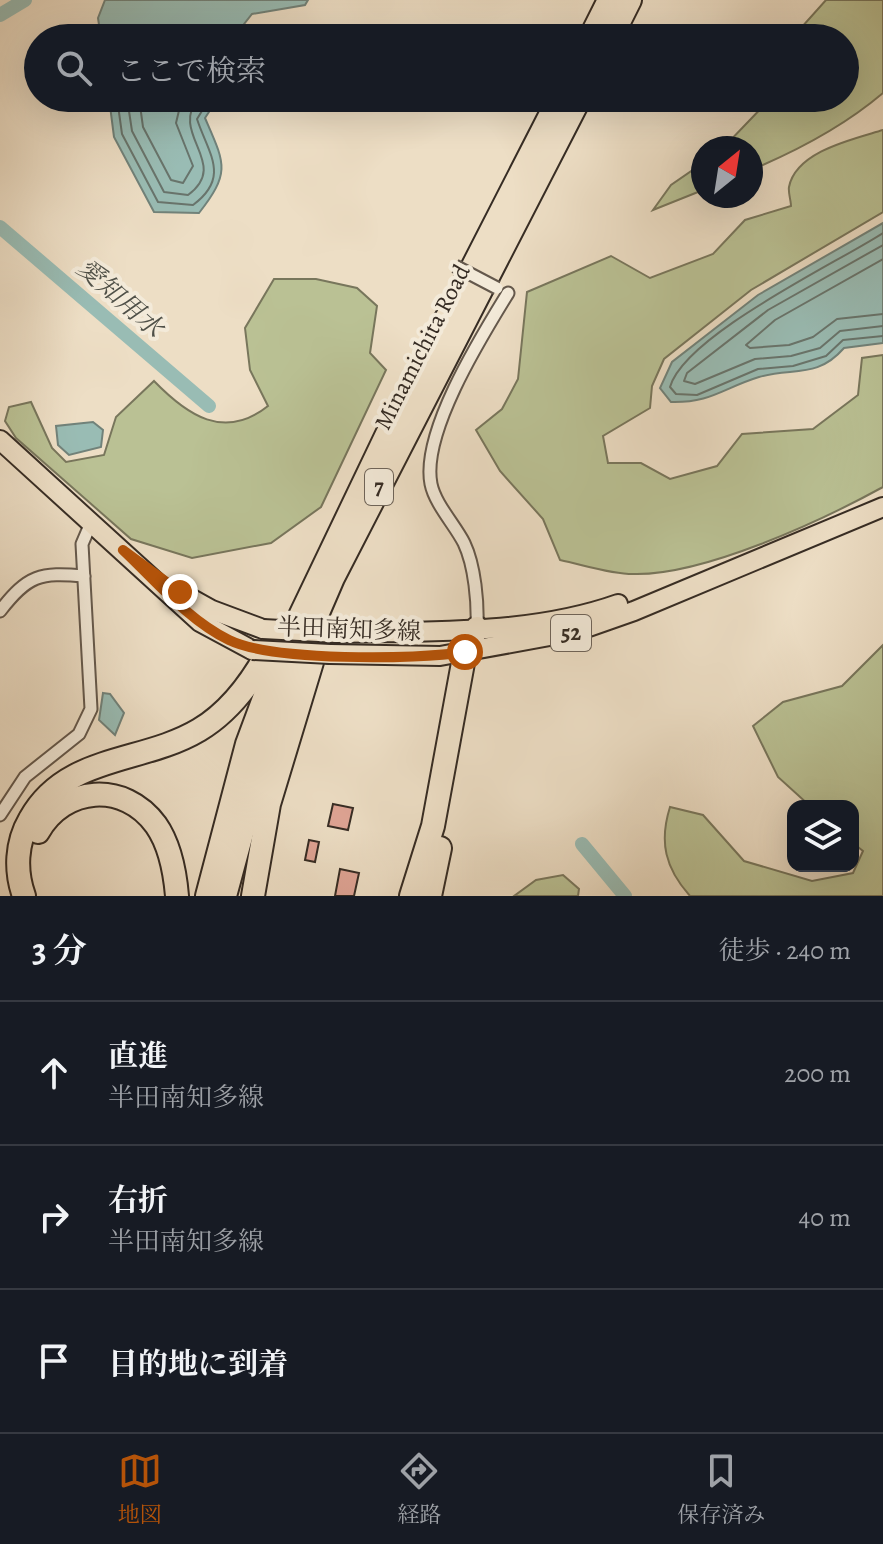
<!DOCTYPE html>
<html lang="ja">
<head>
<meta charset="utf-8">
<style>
  :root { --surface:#171b24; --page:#20242c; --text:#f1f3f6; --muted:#9ea1a6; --line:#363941; --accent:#b45309 }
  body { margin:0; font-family:Alegreya,"Noto Serif JP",serif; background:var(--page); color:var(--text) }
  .controls { position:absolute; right:24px; bottom:24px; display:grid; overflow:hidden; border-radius:16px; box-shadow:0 8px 32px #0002 }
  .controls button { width:72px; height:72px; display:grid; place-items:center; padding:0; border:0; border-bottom:2px solid var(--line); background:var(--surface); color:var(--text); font:40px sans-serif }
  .compass { position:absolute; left:691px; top:136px; width:72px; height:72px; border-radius:50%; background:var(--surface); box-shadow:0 8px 32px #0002; rotate:30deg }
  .stop { position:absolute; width:24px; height:24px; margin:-18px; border:6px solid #b45309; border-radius:50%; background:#fff }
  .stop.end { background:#b45309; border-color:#fff; box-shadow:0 2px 8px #0008 }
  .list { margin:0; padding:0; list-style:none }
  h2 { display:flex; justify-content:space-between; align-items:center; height:104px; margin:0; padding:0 32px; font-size:34px }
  h2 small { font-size:26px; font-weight:400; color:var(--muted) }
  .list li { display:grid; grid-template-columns:52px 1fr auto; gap:24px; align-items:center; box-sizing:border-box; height:144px; padding:0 32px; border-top:2px solid var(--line) }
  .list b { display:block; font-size:30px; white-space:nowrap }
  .list p { margin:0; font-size:26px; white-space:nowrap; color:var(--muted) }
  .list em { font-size:26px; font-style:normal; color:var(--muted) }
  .icon { flex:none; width:44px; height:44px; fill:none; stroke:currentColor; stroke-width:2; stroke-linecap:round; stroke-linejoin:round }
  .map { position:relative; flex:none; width:883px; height:896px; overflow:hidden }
  .search { position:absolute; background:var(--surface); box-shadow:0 8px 32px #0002; left:24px; right:24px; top:24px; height:88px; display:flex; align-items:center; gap:20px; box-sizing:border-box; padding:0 28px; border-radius:44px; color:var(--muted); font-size:30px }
  .sheet { height:536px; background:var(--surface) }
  nav { display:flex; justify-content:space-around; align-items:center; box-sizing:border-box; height:112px; border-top:2px solid var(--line); background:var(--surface); font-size:22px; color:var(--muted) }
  nav a { display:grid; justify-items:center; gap:4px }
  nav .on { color:var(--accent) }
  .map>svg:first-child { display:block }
</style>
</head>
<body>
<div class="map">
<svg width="883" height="896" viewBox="0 0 883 896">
  <rect width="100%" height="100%" fill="#eddec5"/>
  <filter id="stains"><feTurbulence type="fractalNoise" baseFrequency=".0025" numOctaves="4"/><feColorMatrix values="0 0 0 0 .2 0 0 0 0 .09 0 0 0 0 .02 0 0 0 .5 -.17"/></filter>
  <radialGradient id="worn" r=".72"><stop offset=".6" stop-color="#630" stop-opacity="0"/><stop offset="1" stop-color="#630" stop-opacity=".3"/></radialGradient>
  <g fill="#bac194" stroke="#78765c" stroke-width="2">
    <path d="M826 0H883V93C843 127 799 150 751 170V148H723L771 98H845V38H792Z"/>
    <path d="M883 130V212L751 290 664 359 652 386 650 408 603 436 608 463H641L670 479 717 466 742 434 813 429 858 395 862 358 883 355V487C821 521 703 576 633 574 610 574 584 565 560 560L543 519 500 471 476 430 502 409 518 379 527 292 611 256 650 278 713 254 745 220 791 206C791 201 788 192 789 187 796 151 854 139 883 130Z"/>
    <path d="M703 163V190L653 210 671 185Z"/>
    <path d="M274 279H316L357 288 377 306 370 353 386 370 321 507 271 543 192 558 131 539 16 438 5 421 9 407 31 402 52 448 66 462 104 455 116 417 154 381C187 415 224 441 268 406L250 370 245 328Z"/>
    <path d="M883 645V896H690C665 868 659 842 670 807L703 815 744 861 812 881 853 873 863 851 853 843V806H810L778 777 753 726 783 702 842 686Z"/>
    <path d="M563 875 579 889 578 896H514L536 880Z"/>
  </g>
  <g fill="#99bcb4" stroke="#71827a" stroke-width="2">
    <path d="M105 0H308L305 5 252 14 233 38H101L98 18Z"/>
    <path d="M109 98H218L205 118C225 164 231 172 199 213L154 212 114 137Z"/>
    <path d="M883 223V343L844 348C817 379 793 367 759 377 723 388 711 403 671 402L660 388 672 362 758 295Z"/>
    <path d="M93 422 103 430 101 447 69 455 58 445 56 426Z"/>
    <path d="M103 693 110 694 124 713 115 735 99 720Z"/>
  </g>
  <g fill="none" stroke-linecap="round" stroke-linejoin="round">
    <g stroke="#68746c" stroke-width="2">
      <path d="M117 98 122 134 158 202 193 205C231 177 208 153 197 119L210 98"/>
      <path d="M127 98 132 131 164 192 188 195C231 163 169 135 198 98"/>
      <path d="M139 98 143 127 171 180 183 183 193 166 176 123 182 98"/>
      <path d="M883 233C835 264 685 335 670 387L676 394 697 395 758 369 793 366 826 356 843 340 883 336"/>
      <path d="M883 245 768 310 687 373 684 381 695 384 755 359 791 356 820 348 840 331 883 326"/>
      <path d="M883 259 775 320 746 345 750 348 789 345 813 337 837 319 883 314"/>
    </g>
    <g stroke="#99bcb4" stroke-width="14">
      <path d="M0 15 25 0"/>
      <path d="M0 227 209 406"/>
      <path d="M582 844 625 896"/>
    </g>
  </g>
  <g fill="#dfa495" stroke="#362c24" stroke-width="2">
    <path d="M333 804 353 808 348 830 328 826Z"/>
    <path d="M309 840 319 842 315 862 305 860Z"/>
    <path d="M340 869 359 873 354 896H335Z"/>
  </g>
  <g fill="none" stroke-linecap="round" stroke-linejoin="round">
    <defs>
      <g id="street">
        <path d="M0 611C28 575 40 572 84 576"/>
        <path d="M477 628C478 603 475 566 464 543 455 525 435 504 431 484 421 433 481 337 508 293"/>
        <path d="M0 815 25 777 79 734 91 709 82 544 91 523"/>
      </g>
      <g id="primary">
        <path d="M0 440 200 622 252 650"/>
        <path d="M176 590 212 610 263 629"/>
        <path d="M338 633C429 631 531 635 618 604"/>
        <path d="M330 654 440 656 577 631 634 611 883 507"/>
      </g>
      <g id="highway">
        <path d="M590 38 609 0"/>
        <path d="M611 38 630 0"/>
        <path d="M38 832C64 786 124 781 156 825 170 845 175 872 177 896"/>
        <path d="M24 896C15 871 16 843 30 819 66 754 142 764 199 730 231 711 253 680 270 648"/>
        <path d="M207 896 247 744 276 666 387 434 559 98"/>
        <path d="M225 896 263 756 286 687 333 578 580 98"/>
        <path d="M253 896 269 804 312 662"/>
        <path d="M411 896 433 826 465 652 477 628"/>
        <path d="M430 896 440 848"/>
      </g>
    </defs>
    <use href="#street" stroke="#64584c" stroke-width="15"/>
    <use href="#primary" stroke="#362c24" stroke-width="22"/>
    <use href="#highway" stroke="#362c24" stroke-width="26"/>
    <use href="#street" stroke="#f3ead9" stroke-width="11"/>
    <use href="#primary" stroke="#eddec5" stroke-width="18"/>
    <use href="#highway" stroke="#eddec5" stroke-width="22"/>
    <defs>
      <path id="street-bridge" d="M455 266 497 288"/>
      <g id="primary-bridge">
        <path d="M263 629 338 633"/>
        <path d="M252 650 330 654"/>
      </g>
    </defs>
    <use href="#street-bridge" stroke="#64584c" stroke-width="15" stroke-linecap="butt"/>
    <use href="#primary-bridge" stroke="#362c24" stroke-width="22" stroke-linecap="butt"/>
    <use href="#street-bridge" stroke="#f3ead9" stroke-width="11"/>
    <use href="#primary-bridge" stroke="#eddec5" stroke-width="18"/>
  </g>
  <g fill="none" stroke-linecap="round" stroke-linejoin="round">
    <path stroke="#b45309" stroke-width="10" d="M180 592 123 550C156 581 188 620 229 640 272 661 415 660 465 652"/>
  </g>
  <g text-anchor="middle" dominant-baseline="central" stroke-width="8" stroke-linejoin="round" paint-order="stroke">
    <g fill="#f3ead9" stroke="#6f655a" stroke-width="2">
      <rect x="365" y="469" width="28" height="36" rx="6"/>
      <rect x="551" y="615" width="40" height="36" rx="6"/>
    </g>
    <g font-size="22" font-weight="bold" fill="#362c24">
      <text x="379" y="487">7</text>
      <text x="571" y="633">52</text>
    </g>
    <g font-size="24" fill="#362c24" stroke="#f3ead9">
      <text transform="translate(422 347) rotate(-63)">Minamichita Road</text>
      <text transform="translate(349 629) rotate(2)">半田南知多線</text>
    </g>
    <g font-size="26" font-style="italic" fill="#4f5048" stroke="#f3ead9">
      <text transform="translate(120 298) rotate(41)">愛知用水</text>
    </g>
  </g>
  <rect width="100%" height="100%" filter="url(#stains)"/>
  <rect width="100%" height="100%" fill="url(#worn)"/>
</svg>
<div class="controls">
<button><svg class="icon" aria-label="layers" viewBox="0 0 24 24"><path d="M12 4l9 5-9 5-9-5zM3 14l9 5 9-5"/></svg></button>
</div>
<svg class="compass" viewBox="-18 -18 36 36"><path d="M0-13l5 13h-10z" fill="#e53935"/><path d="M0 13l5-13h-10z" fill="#9ea1a6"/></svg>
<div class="stop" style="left:465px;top:652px"></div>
<div class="stop end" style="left:180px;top:592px"></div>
<div class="search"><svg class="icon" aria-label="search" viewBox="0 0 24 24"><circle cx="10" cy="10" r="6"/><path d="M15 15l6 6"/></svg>ここで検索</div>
</div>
<section class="sheet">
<h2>3 分<small>徒歩 · 240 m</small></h2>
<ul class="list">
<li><svg class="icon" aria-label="ahead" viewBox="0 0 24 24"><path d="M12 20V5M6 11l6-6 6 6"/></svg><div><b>直進</b><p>半田南知多線</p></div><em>200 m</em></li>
<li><svg class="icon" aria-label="right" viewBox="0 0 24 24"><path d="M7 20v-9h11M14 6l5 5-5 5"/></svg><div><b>右折</b><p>半田南知多線</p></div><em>40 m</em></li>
<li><svg class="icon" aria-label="arrive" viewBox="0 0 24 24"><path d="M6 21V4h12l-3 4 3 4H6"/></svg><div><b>目的地に到着</b></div></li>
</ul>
</section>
<nav>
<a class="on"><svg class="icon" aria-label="map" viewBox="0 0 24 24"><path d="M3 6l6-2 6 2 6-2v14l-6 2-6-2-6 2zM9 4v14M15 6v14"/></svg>地図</a>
<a><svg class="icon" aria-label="directions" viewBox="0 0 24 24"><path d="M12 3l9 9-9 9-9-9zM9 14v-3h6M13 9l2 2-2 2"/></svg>経路</a>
<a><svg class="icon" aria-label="saved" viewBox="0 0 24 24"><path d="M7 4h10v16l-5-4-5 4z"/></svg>保存済み</a>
</nav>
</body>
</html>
